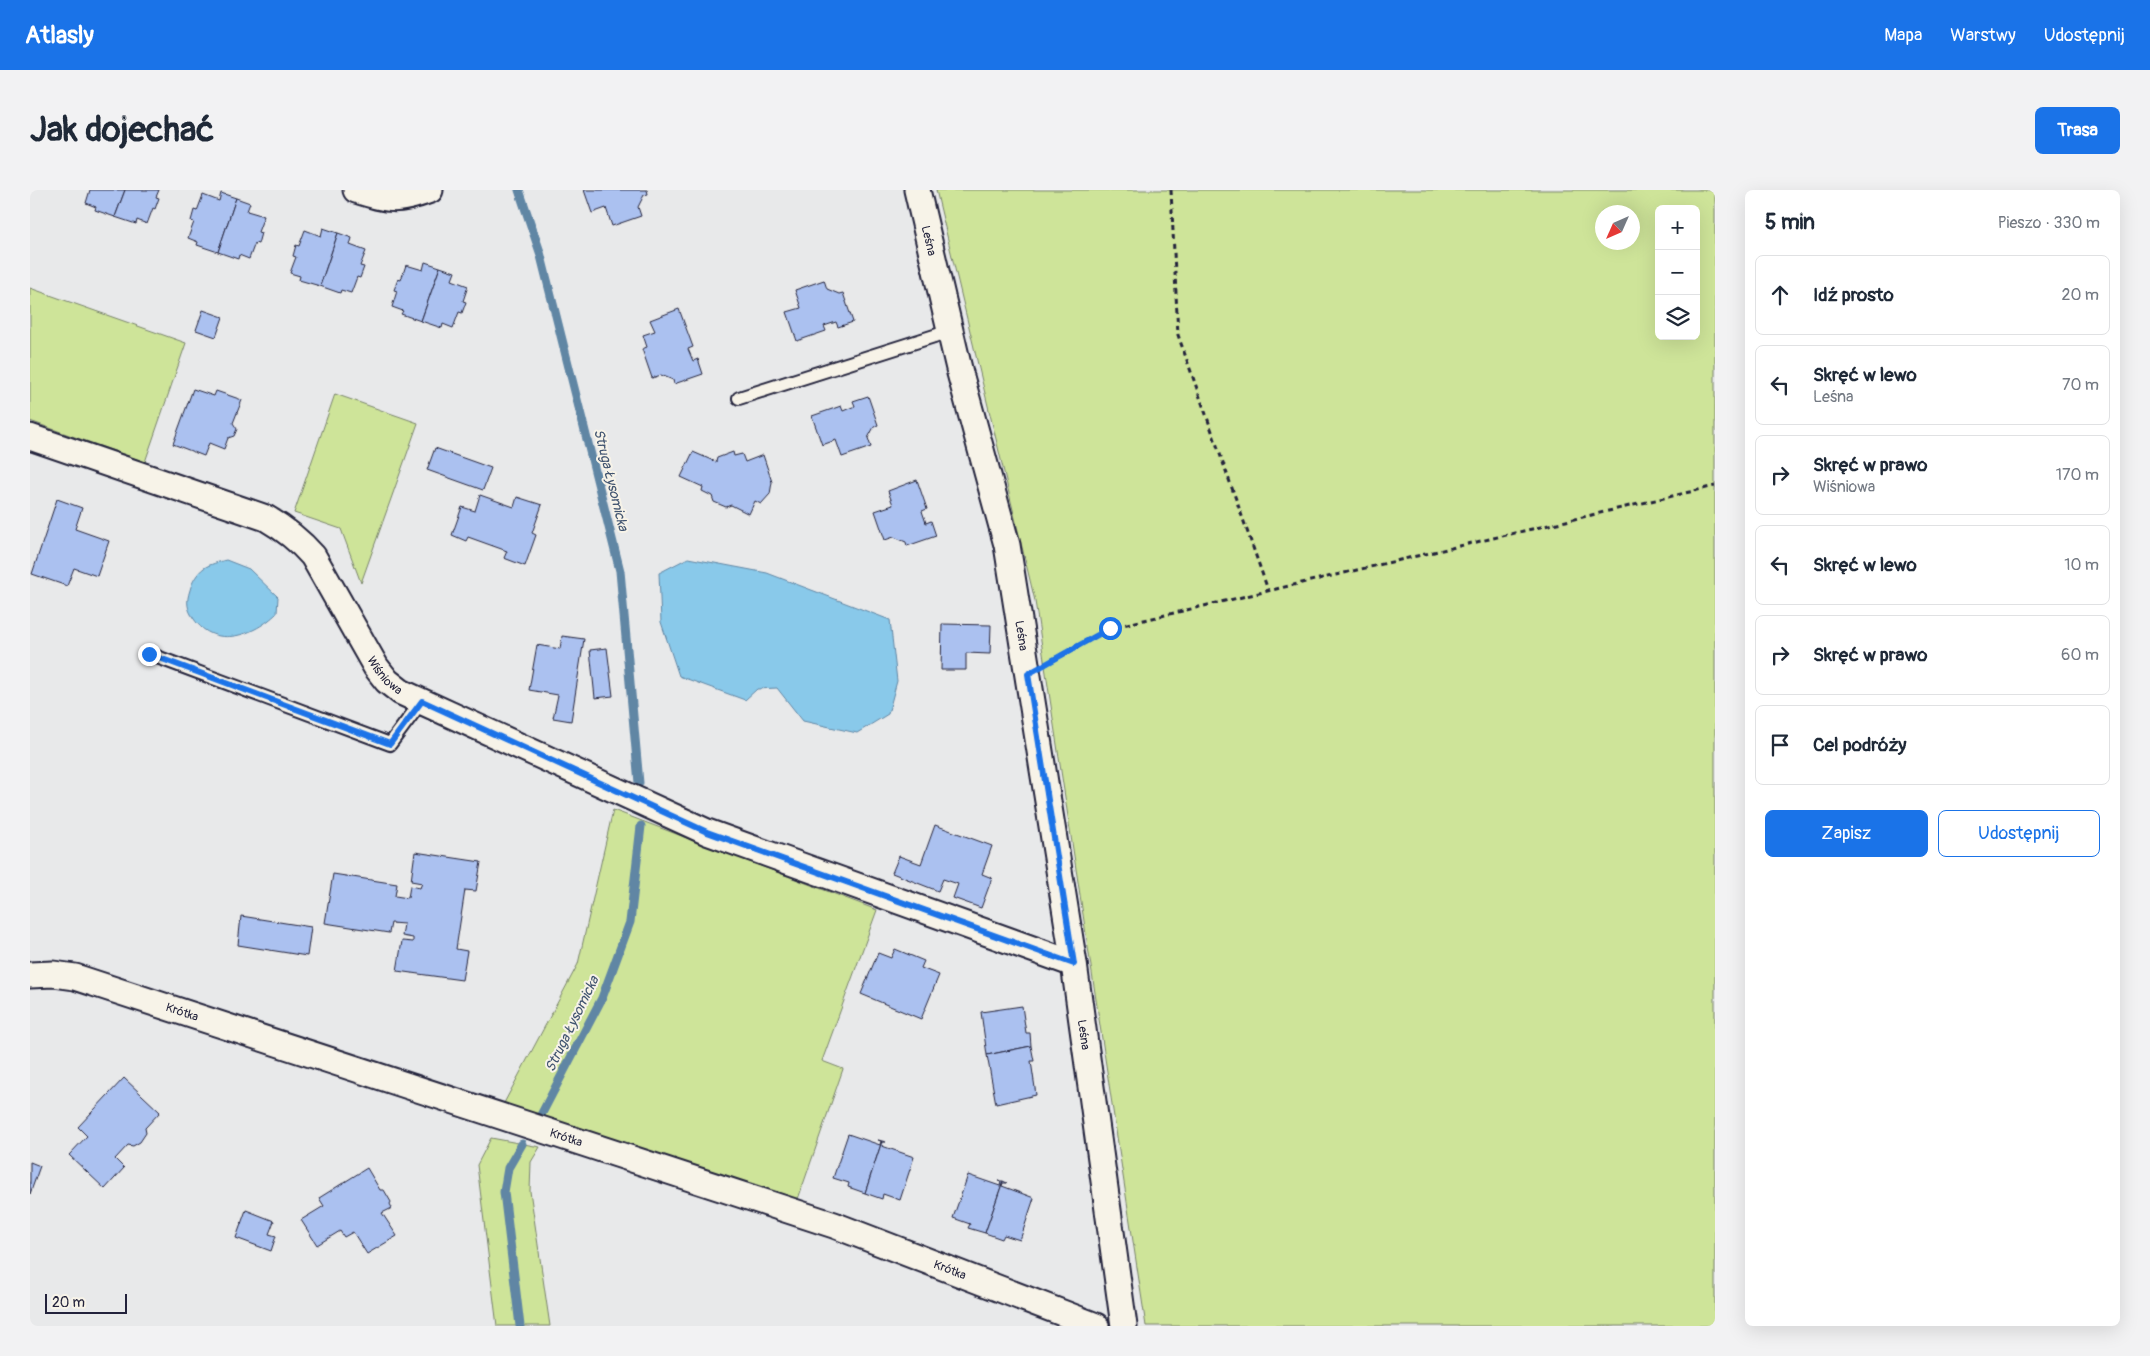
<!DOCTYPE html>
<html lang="pl">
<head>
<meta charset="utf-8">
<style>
  :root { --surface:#fff; --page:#f2f2f3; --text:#1f2937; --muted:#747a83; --line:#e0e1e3; --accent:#1a73e8 }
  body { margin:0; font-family:Pangolin,sans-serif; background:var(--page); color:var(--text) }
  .controls { position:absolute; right:15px; top:15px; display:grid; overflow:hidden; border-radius:8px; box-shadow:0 5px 20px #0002 }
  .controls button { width:45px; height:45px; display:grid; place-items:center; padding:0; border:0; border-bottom:1px solid var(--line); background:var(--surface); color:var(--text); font:25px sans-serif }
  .compass { position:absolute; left:1565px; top:15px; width:45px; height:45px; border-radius:50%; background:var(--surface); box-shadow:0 5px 20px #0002; rotate:225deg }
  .scale { position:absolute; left:15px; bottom:12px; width:82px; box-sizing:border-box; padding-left:5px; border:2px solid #22223b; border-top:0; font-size:14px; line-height:18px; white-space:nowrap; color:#22223b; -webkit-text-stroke:4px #f7f3e8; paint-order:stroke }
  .stop { position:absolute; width:15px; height:15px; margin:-11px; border:4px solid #1a73e8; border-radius:50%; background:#fff }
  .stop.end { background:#1a73e8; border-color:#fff; box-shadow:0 1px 5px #0008 }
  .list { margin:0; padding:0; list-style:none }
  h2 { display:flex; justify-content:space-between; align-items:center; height:65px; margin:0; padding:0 20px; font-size:21px }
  h2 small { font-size:16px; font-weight:400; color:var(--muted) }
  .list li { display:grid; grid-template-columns:32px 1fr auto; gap:15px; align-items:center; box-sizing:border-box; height:80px; margin:0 10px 10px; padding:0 10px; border:1px solid var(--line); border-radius:8px }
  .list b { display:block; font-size:19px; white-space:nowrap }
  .list p { margin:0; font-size:16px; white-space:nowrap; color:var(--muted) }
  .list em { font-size:16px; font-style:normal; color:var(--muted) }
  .actions { display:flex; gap:10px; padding:15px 20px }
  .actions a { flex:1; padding:11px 0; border:1px solid var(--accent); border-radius:8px; text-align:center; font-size:18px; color:var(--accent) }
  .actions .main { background:var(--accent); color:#fff }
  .icon { flex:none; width:28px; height:28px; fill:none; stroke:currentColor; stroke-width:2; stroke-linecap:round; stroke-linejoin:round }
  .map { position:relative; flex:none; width:1685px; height:1136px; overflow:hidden; border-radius:8px }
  header { display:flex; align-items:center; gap:30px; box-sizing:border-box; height:70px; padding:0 25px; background:var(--accent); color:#fff }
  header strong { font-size:24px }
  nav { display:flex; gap:28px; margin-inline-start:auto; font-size:18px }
  .intro { display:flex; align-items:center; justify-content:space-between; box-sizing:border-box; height:120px; padding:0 30px }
  h1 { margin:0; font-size:35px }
  .button { padding:12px 22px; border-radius:8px; background:var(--accent); color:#fff; font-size:18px; font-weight:700 }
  main { display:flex; gap:30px; padding:0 30px }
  aside { flex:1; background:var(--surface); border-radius:8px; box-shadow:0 5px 20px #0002 }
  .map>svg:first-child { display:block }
</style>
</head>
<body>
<header>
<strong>Atlasly</strong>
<nav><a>Mapa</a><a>Warstwy</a><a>Udostępnij</a></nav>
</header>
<div class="intro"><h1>Jak dojechać</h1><a class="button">Trasa</a></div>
<main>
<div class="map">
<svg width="1685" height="1136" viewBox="0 0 1685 1136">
  <rect width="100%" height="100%" fill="#e8e9ea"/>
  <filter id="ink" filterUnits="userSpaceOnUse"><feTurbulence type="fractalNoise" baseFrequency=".02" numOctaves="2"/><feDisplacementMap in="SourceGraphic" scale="10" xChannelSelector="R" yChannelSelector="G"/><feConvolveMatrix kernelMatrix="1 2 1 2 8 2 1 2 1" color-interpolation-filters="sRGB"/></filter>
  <g filter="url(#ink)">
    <g fill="#cee499" stroke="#78836a" fill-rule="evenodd">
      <path d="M906 0H1685V1136H1116L1005 411ZM1629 19H1666V146H1629ZM1572 22H1602V52H1572Z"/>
      <path d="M0 98 156 153 115 272 0 231Z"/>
      <path d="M305 204 388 233 331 393 311 339 264 323Z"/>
      <path d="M583 620 847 720 792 871 813 879 767 1012 473 915 548 774Z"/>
      <path d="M461 948 510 957 501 972 500 1001 520 1136H467L447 975Z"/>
    </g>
    <g fill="#89c9ea" stroke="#6086a4">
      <path d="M658 368 737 383 860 430 867 491 858 524 827 543 773 531 747 498 727 499 715 510 649 486 631 432 629 383Z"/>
      <path d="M196 370 219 379 248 407 247 423C225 445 185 460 164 429 157 419 156 412 160 400 162 392 167 383 174 378 180 374 189 372 196 370Z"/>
    </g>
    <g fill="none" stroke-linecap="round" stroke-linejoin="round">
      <g stroke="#6086a4" stroke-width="9">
        <path d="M489 0 510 62 590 381 609 593"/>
        <path d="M511 925 572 808 600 732 611 636"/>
        <path d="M490 1136 474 1002 478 978 492 954"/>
      </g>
    </g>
    <g fill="#abc1f0" stroke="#22223b">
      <path d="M60 0H95L85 27 65 20 66 17 56 13Z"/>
      <path d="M95 0H129L126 7 129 8 125 19 123 18 117 34 107 30 106 34 85 27Z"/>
      <path d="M554 0H617L618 4 614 5 608 17 611 26 582 36 576 18 562 23Z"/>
      <path d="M191 3 206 8 188 62 167 55 168 52 158 48 164 32 161 31 164 20 167 21 173 5 189 11Z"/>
      <path d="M206 8 220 13 217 21 234 26 228 42 231 43 228 54 225 53 219 69 209 65 208 69 188 62Z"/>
      <path d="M293 38 308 43 290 96 269 90 270 86 260 83 266 67 263 66 266 55 269 56 275 40 291 46Z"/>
      <path d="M308 43 322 48 320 55 336 61 330 76 334 77 330 88 327 87 321 103 311 100 310 103 290 96Z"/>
      <path d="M395 72 410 77 391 131 371 124 373 121 362 117 367 101 364 100 368 89 371 90 376 75 393 80Z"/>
      <path d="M410 77 425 82 422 90 438 96 433 111 436 112 432 123 429 122 423 138 413 134 412 138 391 131Z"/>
      <path d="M794 90 797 99 809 104 813 103 823 132 808 137 806 132 794 136 796 141 767 151 757 122 771 118 765 100Z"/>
      <path d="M649 119 663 157 658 159 663 171 668 169 673 184 644 194 643 190 631 185 622 188 612 159 617 157 613 145 625 141 620 130Z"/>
      <path d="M173 120 193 127 186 147 166 140Z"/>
      <path d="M163 199 184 206 186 201 212 210 203 233 207 239 204 246 198 248 194 259 179 253 174 266 143 254Z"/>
      <path d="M838 206 848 235 844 237 838 248 841 257 812 267 806 250 792 255 782 226 811 216 813 221 825 216 823 211Z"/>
      <path d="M405 258 461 278 453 300 397 280Z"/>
      <path d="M663 262 686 272 687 268 703 262 704 266 712 264 715 272 733 265 742 292 740 304 731 314 725 311 719 324 701 315 696 317 684 312 682 306 672 301 673 297 651 287Z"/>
      <path d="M887 290 897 319 892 321 896 333 901 331 906 346 877 356 876 352 864 347 855 350 845 321 863 315 858 301Z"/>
      <path d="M450 305 484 317 487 307 512 315 502 343 506 345 495 376 474 368 477 361 438 347 436 351 422 345 432 317 445 321Z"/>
      <path d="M27 309 52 318 45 339 79 351 67 386 44 378 37 396 2 384Z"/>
      <path d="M912 434 961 435 960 464 936 463V480H911Z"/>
      <path d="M532 446 554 449 541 531 523 528 528 505 499 500 507 455 530 459Z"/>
      <path d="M577 458 583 506 565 508 560 460Z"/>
      <path d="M905 635 962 656 952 684 962 688 951 718 923 708 928 694 913 689 908 701 862 683 869 666 891 674Z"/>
      <path d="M385 662 451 672 446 701 435 700 426 759 437 761 432 790 367 781 372 751 383 752V748L372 746 374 734 361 733 359 743 295 733 303 684 367 694 365 706 378 708 380 696 390 698 392 693 381 691Z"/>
      <path d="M211 726 281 737 277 766 208 755Z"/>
      <path d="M865 759 894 771 891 778 909 785 891 829 831 804 848 763 861 768Z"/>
      <path d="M992 816 996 843H1000L1001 856 957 865 951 822Z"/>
      <path d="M1001 856 1004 871H1001L1006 905 966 914 957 865Z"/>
      <path d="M94 888 130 922 115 938 116 943 110 952 103 956 98 955 85 969 94 978 75 999 39 965 57 946 48 937Z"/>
      <path d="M818 944 850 955 851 951 848 950 852 951 835 1003 818 997 819 993 803 988Z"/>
      <path d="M852 951 856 952H853L852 956 884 967 870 1010 853 1004 852 1009 835 1003Z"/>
      <path d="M0 972 10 976 0 1004Z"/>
      <path d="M337 978 350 1000H354L361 1012 360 1014 362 1018 352 1023 367 1046 337 1064 323 1042 314 1047 310 1041 287 1055 271 1030 294 1016 289 1008Z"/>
      <path d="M938 985 970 996 971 992 968 991H973L955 1043 938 1038 940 1034 923 1028Z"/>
      <path d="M973 991 977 993H973L972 996 1004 1008 990 1050 974 1045 972 1049 955 1043Z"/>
      <path d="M216 1020 244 1031 239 1044 246 1046 241 1061 206 1048Z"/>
    </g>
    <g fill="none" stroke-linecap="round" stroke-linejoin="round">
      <defs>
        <g id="lane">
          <path d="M709 208 920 141"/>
          <path d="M119 464 360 554 392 511"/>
        </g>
        <g id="street">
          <path d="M326 0C360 11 367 12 400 0"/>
          <path id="s1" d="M887 0 930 183 977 355 1044 774 1094 1136"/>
          <path id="s2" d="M0 247 236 328C255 339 269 350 283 366L346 477 357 491 371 502 677 642 1044 774"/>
          <path id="s3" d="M0 785 23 784 45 787 804 1035 1066 1136"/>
        </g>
      </defs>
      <use href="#lane" stroke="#22223b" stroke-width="16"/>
      <use href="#street" stroke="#22223b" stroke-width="29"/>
      <g stroke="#22223b" stroke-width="3" stroke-dasharray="5 4" stroke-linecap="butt">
        <path d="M1141 0 1148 145 1238 400"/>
        <path d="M1023 470 1080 438 1685 296"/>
      </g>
      <use href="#lane" stroke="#f7f3e8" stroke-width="12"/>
      <use href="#street" stroke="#f7f3e8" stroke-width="25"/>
    </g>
  </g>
  <g fill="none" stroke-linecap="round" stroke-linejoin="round" filter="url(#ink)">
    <path stroke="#1a73e8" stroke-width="6" d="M119 464 360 554 392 511 677 642 1044 774 998 484 1080 438"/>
  </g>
  <g text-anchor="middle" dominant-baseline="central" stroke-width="4" stroke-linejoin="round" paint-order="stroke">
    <g font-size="12" fill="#22223b" stroke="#f7f3e8">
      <text stroke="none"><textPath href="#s1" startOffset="52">Leśna</textPath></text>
      <text stroke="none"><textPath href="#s1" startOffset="458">Leśna</textPath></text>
      <text stroke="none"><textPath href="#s2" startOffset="450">Wiśniowa</textPath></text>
      <text stroke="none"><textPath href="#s3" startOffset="158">Krótka</textPath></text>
      <text stroke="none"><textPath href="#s1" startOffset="862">Leśna</textPath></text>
      <text stroke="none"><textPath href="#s3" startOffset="562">Krótka</textPath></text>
      <text stroke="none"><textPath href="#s3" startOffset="968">Krótka</textPath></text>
    </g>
    <g font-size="14" font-style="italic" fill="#415470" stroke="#f7f3e8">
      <text transform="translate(581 290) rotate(76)">Struga Łysomicka</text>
      <text transform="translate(542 834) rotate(-64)">Struga Łysomicka</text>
    </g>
  </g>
</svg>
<div class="controls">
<button>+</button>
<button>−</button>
<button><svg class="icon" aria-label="layers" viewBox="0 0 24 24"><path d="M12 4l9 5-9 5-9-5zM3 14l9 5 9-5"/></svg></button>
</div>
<svg class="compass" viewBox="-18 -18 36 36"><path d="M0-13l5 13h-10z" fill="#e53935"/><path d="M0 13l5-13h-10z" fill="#747a83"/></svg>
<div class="scale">20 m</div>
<div class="stop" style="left:1080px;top:438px"></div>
<div class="stop end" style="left:119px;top:464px"></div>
</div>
<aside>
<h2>5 min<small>Pieszo · 330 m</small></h2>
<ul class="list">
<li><svg class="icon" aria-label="ahead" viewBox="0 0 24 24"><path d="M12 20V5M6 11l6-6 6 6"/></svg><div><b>Idź prosto</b></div><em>20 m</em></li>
<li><svg class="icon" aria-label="left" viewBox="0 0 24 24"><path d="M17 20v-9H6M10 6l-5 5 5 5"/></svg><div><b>Skręć w lewo</b><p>Leśna</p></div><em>70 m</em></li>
<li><svg class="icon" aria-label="right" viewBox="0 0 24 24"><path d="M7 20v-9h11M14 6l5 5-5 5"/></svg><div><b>Skręć w prawo</b><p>Wiśniowa</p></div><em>170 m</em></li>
<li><svg class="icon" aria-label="left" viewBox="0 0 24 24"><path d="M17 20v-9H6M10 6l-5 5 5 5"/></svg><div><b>Skręć w lewo</b></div><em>10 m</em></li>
<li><svg class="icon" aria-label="right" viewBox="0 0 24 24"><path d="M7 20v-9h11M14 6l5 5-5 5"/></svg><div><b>Skręć w prawo</b></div><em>60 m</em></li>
<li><svg class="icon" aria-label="arrive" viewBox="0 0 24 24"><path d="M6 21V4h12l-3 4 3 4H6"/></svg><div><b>Cel podróży</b></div></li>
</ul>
<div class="actions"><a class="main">Zapisz</a><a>Udostępnij</a></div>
</aside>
</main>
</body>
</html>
